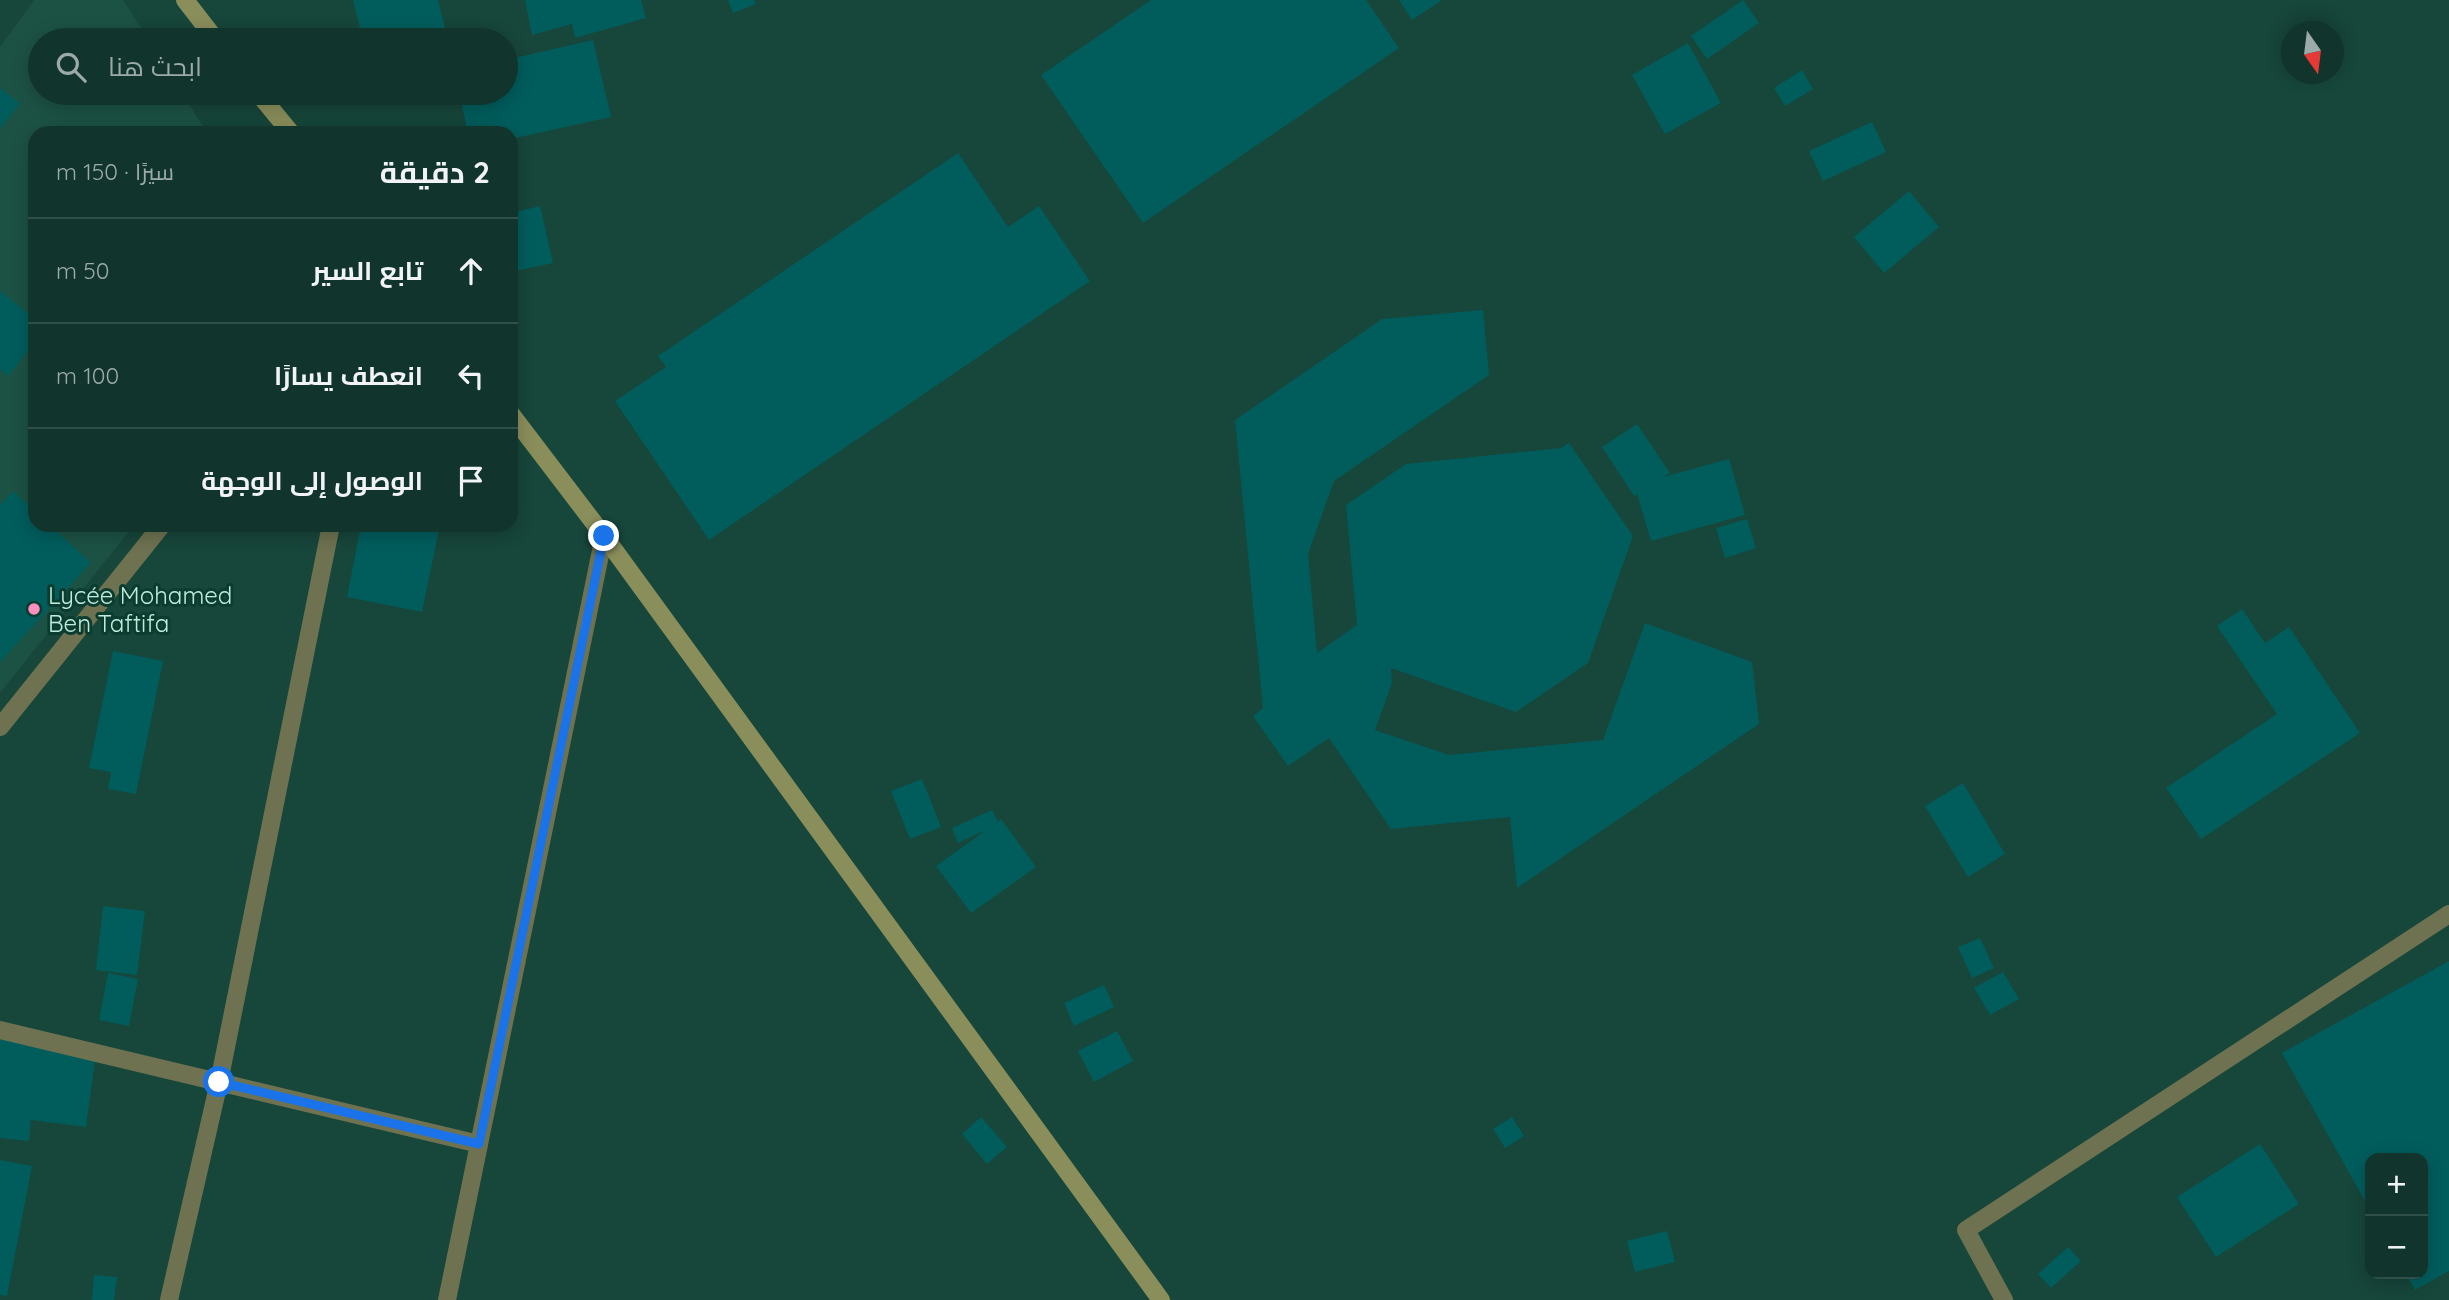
<!DOCTYPE html>
<html lang="ar">
<head>
<meta charset="utf-8">
<style>
  :root { --surface:#11342c; --page:#1a3c34; --text:#f1f3f6; --muted:#9caaa9; --line:#304f48 }
  body { margin:0; font-family:Quicksand,Cairo,sans-serif; background:var(--page); color:var(--text); direction:rtl }
  .controls { position:absolute; right:21px; bottom:21px; display:grid; overflow:hidden; border-radius:14px; box-shadow:0 4px 18px #0003 }
  .controls button { width:63px; height:63px; display:grid; place-items:center; padding:0; border:0; border-bottom:2px solid var(--line); background:var(--surface); color:var(--text); font:35px sans-serif }
  .compass { position:absolute; left:2281px; top:21px; width:63px; height:63px; border-radius:50%; background:var(--surface); box-shadow:0 4px 18px #0003; rotate:166deg }
  .stop { position:absolute; width:21px; height:21px; margin:-16px; border:5px solid #1a73e8; border-radius:50%; background:#fff }
  .stop.end { background:#1a73e8; border-color:#fff; box-shadow:0 2px 7px #0008 }
  .list { margin:0; padding:0; list-style:none }
  h2 { display:flex; justify-content:space-between; align-items:center; height:91px; margin:0; padding:0 28px; font-size:30px }
  h2 small { font-size:23px; font-weight:400; color:var(--muted) }
  .list li { display:grid; grid-template-columns:46px 1fr auto; gap:21px; align-items:center; box-sizing:border-box; height:105px; padding:0 28px; border-top:2px solid var(--line) }
  .list b { display:block; font-size:26px; white-space:nowrap }
  .list em { font-size:23px; font-style:normal; color:var(--muted) }
  .icon { flex:none; width:38px; height:38px; fill:none; stroke:currentColor; stroke-width:2; stroke-linecap:round; stroke-linejoin:round }
  .map { position:relative; flex:none; width:2449px; height:1300px; overflow:hidden; direction:ltr }
  .search { position:absolute; background:var(--surface); box-shadow:0 4px 18px #0003; left:28px; top:28px; width:490px; height:77px; display:flex; align-items:center; gap:18px; box-sizing:border-box; padding:0 24px; border-radius:38px; color:var(--muted); font-size:26px }
  .panel { position:absolute; background:var(--surface); box-shadow:0 4px 18px #0003; left:28px; top:126px; width:490px; height:406px; border-radius:21px; direction:rtl }
  .map>svg:first-child { display:block }
</style>
</head>
<body>
<div class="map">
<svg width="2449" height="1300" viewBox="0 0 2449 1300">
  <rect width="100%" height="100%" fill="#17463a"/>
  <path fill="#1c5244" d="M34 0H123L149 40H40V93H182L207 133H35V525H134L0 693V47Z"/>
  <g fill="#005d5c">
    <path d="M353 0H438L448 40H363Z"/>
    <path d="M525 0H641L646 18 575 38 572 24 532 35Z"/>
    <path d="M728 0H754L756 4 733 13Z"/>
    <path d="M1151 0H1366L1399 48 1143 223 1041 75Z"/>
    <path d="M1399 0H1442L1412 20Z"/>
    <path d="M1743 0 1759 23 1707 59 1691 36Z"/>
    <path d="M593 40 611 117 511 139V133H468L459 93H506V60Z"/>
    <path d="M1688 43 1721 103 1665 134 1632 75Z"/>
    <path d="M1802 70 1813 89 1785 106 1774 88Z"/>
    <path d="M0 88 20 104 0 128Z"/>
    <path d="M1872 122 1886 152 1823 181 1809 151Z"/>
    <path d="M958 153 1008 227 1039 206 1090 281 709 540 615 401 666 367 658 356Z"/>
    <path d="M1909 191 1939 227 1884 273 1854 237Z"/>
    <path d="M540 206 553 263 511 272V213Z"/>
    <path d="M0 291 35 319V342L8 376 0 369Z"/>
    <path d="M1483 310 1489 375 1334 481 1308 554 1317 653 1357 625 1346 505 1406 464 1561 448 1569 443 1633 536 1588 663 1516 712 1391 668 1392 683 1375 730 1449 755 1603 740 1645 623 1752 662 1759 724 1517 888 1510 817 1391 829 1329 738 1288 766 1253 716 1263 708 1235 420 1382 319Z"/>
    <path d="M1637 424 1670 473 1663 477 1729 459 1745 515 1651 541 1637 494 1634 496 1602 447Z"/>
    <path d="M13 491 35 511V525H50L91 563 0 662V505Z"/>
    <path d="M1747 519 1756 548 1725 558 1716 528Z"/>
    <path d="M361 525H440L422 612 347 597Z"/>
    <path d="M2242 609 2265 643 2289 627 2360 733 2201 839 2166 788 2277 714 2217 626Z"/>
    <path d="M113 651 163 661 136 794 108 789 111 772 89 768Z"/>
    <path d="M922 779 941 827 910 839 891 791Z"/>
    <path d="M1963 783 2005 854 1968 877 1925 806Z"/>
    <path d="M992 810 998 822 1001 819 1036 867 971 913 936 866 986 830 958 843 952 828Z"/>
    <path d="M103 906 145 911 137 975 96 970Z"/>
    <path d="M1980 938 1994 968 1972 978 1958 947Z"/>
    <path d="M2449 961V1271L2415 1290 2406 1274H2423V1158H2370V1210L2282 1053Z"/>
    <path d="M2003 972 2019 999 1990 1015 1974 988Z"/>
    <path d="M108 973 138 979 129 1026 99 1020Z"/>
    <path d="M1104 985 1114 1007 1074 1026 1064 1003Z"/>
    <path d="M1117 1031 1133 1061 1094 1082 1078 1051Z"/>
    <path d="M0 1033 97 1045 86 1127 31 1120 29 1141 0 1138Z"/>
    <path d="M981 1117 1007 1147 987 1164 962 1134Z"/>
    <path d="M1512 1117 1524 1136 1505 1148 1493 1129Z"/>
    <path d="M2260 1144 2299 1204 2216 1257 2177 1197Z"/>
    <path d="M0 1160 32 1166 7 1296 0 1295Z"/>
    <path d="M1667 1231 1675 1262 1635 1272 1627 1241Z"/>
    <path d="M2068 1247 2081 1261 2051 1288 2038 1274Z"/>
    <path d="M94 1275 117 1277 114 1300H92Z"/>
  </g>
  <g fill="none" stroke-linecap="round" stroke-linejoin="round">
    <path stroke="#6e7251" stroke-width="18" d="M2004 1300 1966 1230 2449 914"/>
    <g stroke="#6e7251" stroke-width="18">
      <path d="M0 727 162 525"/>
      <path d="M0 1030 479 1144"/>
      <path d="M169 1300 219 1082 331 525"/>
      <path d="M447 1300 604 536"/>
    </g>
    <g stroke="#8a8e5b" stroke-width="18">
      <path d="M185 0 216 40"/>
      <path d="M258 93 291 133"/>
      <path d="M511 414 604 536 1161 1300"/>
    </g>
  </g>
  <g fill="none" stroke-linecap="round" stroke-linejoin="round">
    <path stroke="#1a73e8" stroke-width="9" d="M219 1082 479 1144 604 536"/>
  </g>
  <circle fill="#fd8ec0" stroke="#0a3c30" stroke-width="2.5" cx="34" cy="609" r="7"/>
  <g text-anchor="middle" dominant-baseline="central" stroke-width="6" stroke-linejoin="round" paint-order="stroke">
    <g font-size="24" fill="#c1eadc" stroke="#0a3c30" text-anchor="start">
      <text x="48" y="595">Lycée Mohamed<tspan x="48" dy="28">Ben Taftifa</tspan></text>
    </g>
  </g>
</svg>
<div class="controls">
<button>+</button>
<button>−</button>
</div>
<svg class="compass" viewBox="-18 -18 36 36"><path d="M0-13l5 13h-10z" fill="#e53935"/><path d="M0 13l5-13h-10z" fill="#9caaa9"/></svg>
<div class="stop" style="left:219px;top:1082px"></div>
<div class="stop end" style="left:604px;top:536px"></div>
<div class="search"><svg class="icon" aria-label="search" viewBox="0 0 24 24"><circle cx="10" cy="10" r="6"/><path d="M15 15l6 6"/></svg>ابحث هنا</div>
<section class="panel">
<h2>2 دقيقة<small>سيرًا · 150 m</small></h2>
<ul class="list">
<li><svg class="icon" aria-label="ahead" viewBox="0 0 24 24"><path d="M12 20V5M6 11l6-6 6 6"/></svg><div><b>تابع السير</b></div><em>50 m</em></li>
<li><svg class="icon" aria-label="left" viewBox="0 0 24 24"><path d="M17 20v-9H6M10 6l-5 5 5 5"/></svg><div><b>انعطف يسارًا</b></div><em>100 m</em></li>
<li><svg class="icon" aria-label="arrive" viewBox="0 0 24 24"><path d="M6 21V4h12l-3 4 3 4H6"/></svg><div><b>الوصول إلى الوجهة</b></div></li>
</ul>
</section>
</div>
</body>
</html>
